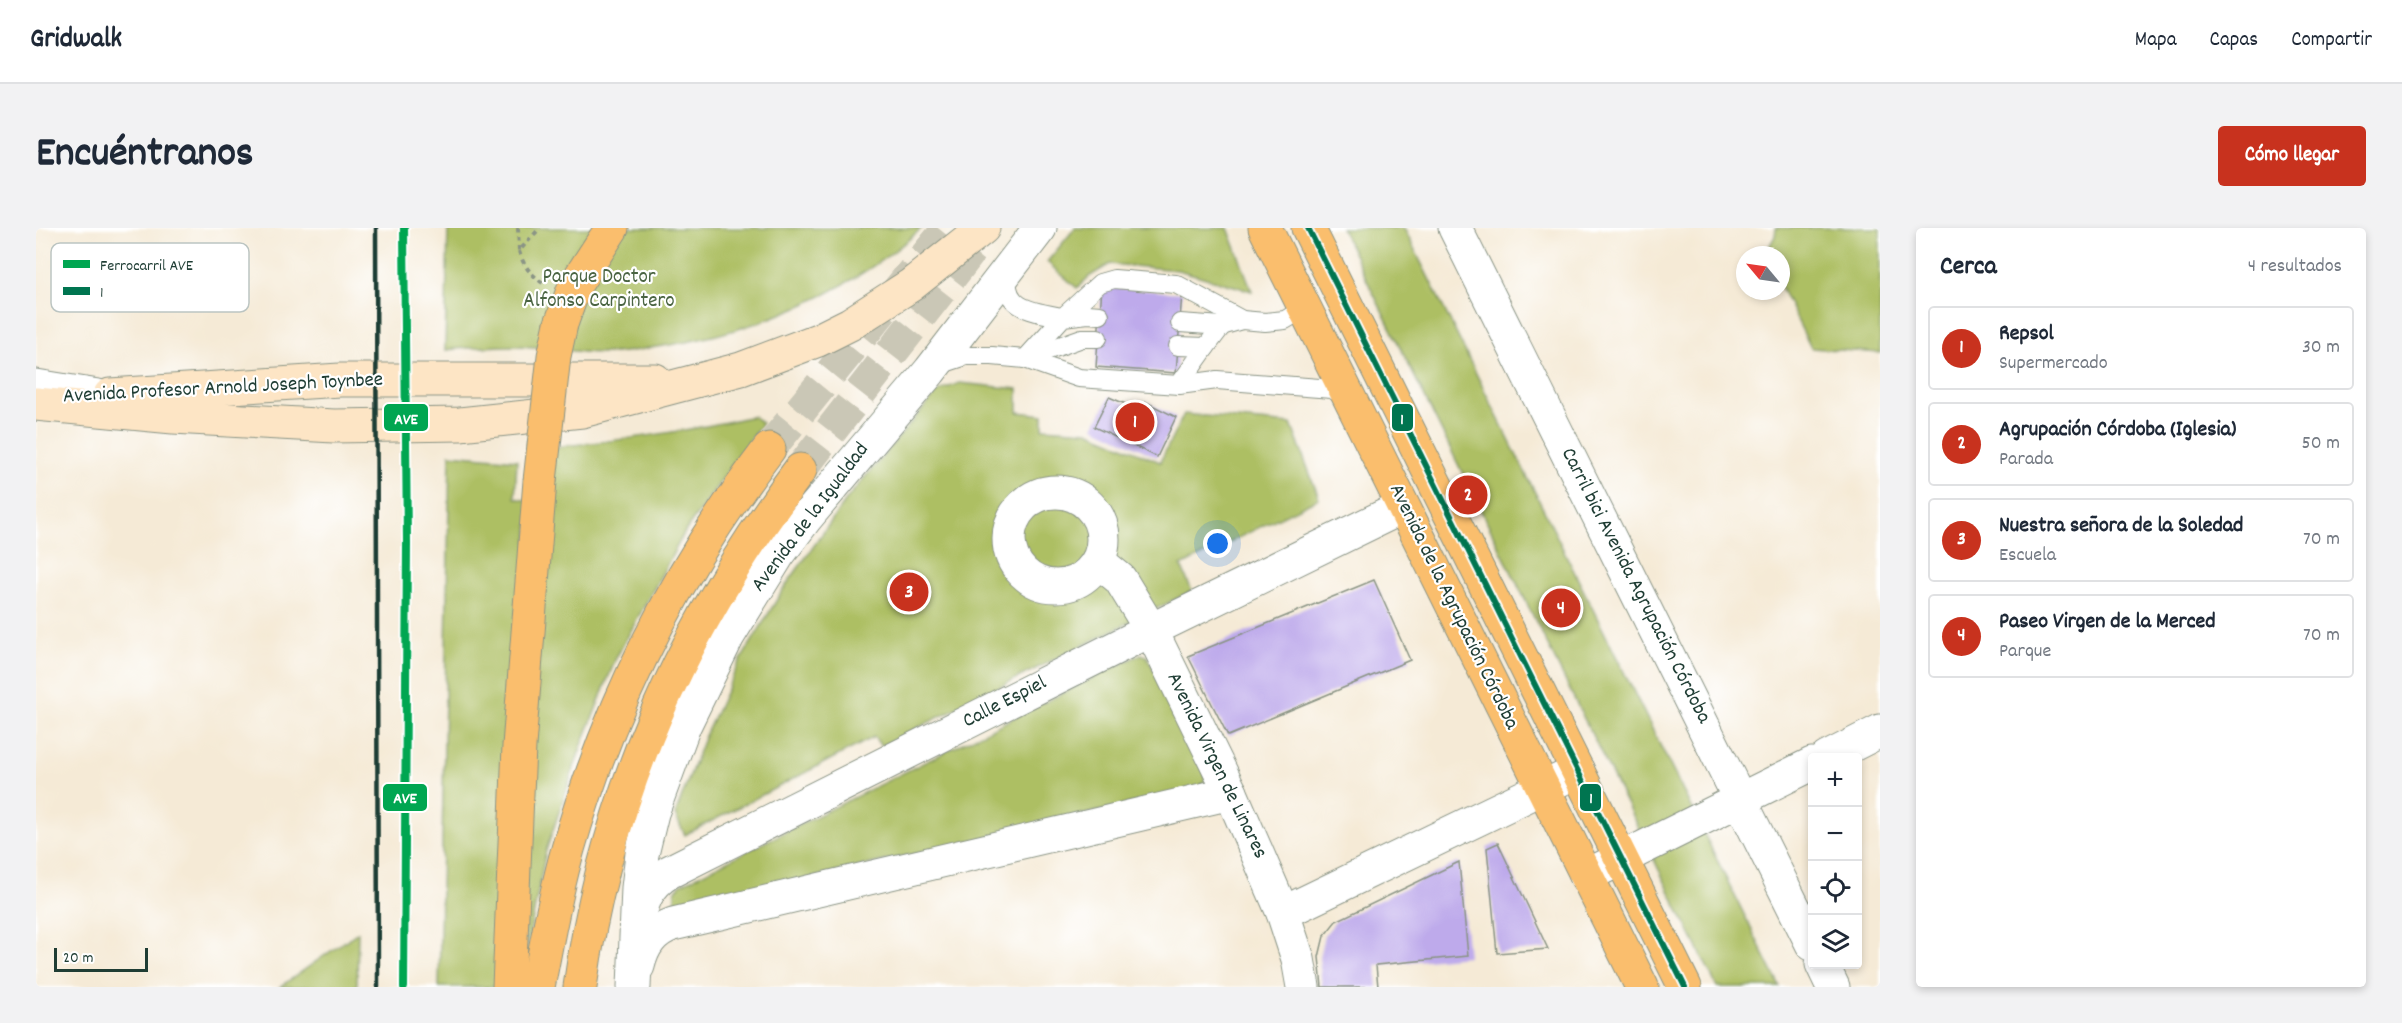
<!DOCTYPE html>
<html lang="es">
<head>
<meta charset="utf-8">
<style>
  :root { --surface:#fff; --page:#f2f2f3; --text:#1f2937; --muted:#747a83; --line:#e0e1e3; --accent:#c8321e }
  body { margin:0; font-family:Dekko,sans-serif; background:var(--page); color:var(--text) }
  .controls { position:absolute; right:18px; bottom:18px; display:grid; overflow:hidden; border-radius:6px; box-shadow:0 3px 9px #0003 }
  .controls button { width:54px; height:54px; display:grid; place-items:center; padding:0; border:0; border-bottom:2px solid var(--line); background:var(--surface); color:var(--text); font:30px sans-serif }
  .compass { position:absolute; left:1700px; top:18px; width:54px; height:54px; border-radius:50%; background:var(--surface); box-shadow:0 3px 9px #0003; rotate:299deg }
  .scale { position:absolute; left:18px; bottom:15px; width:94px; box-sizing:border-box; padding-left:6px; border:3px solid #1f3d34; border-top:0; font-size:16px; line-height:21px; white-space:nowrap; color:#1f3d34; -webkit-text-stroke:4px #fff; paint-order:stroke }
  .you { position:absolute; left:1182px; top:316px; width:21px; height:21px; margin:-15px; border:4px solid #fff; border-radius:50%; background:#1a73e8; box-shadow:0 0 0 9px #1a73e833 }
  .badge { display:grid; place-items:center; width:39px; height:39px; border-radius:50%; background:var(--accent); color:#fff; font-size:20px; font-weight:700 }
  .pin { position:absolute; translate:-50% -50%; border:3px solid #fff; box-shadow:0 2px 6px #0006 }
  .list { margin:0; padding:0; list-style:none }
  h2 { display:flex; justify-content:space-between; align-items:center; height:78px; margin:0; padding:0 24px; font-size:26px }
  h2 small { font-size:20px; font-weight:400; color:var(--muted) }
  .list li { display:grid; grid-template-columns:39px 1fr auto; gap:18px; align-items:center; box-sizing:border-box; height:84px; margin:0 12px 12px; padding:0 12px; border:2px solid var(--line); border-radius:6px }
  .list b { display:block; font-size:22px; white-space:nowrap }
  .list p { margin:0; font-size:20px; white-space:nowrap; color:var(--muted) }
  .list em { font-size:20px; font-style:normal; color:var(--muted) }
  .icon { flex:none; width:33px; height:33px; fill:none; stroke:currentColor; stroke-width:2; stroke-linecap:round; stroke-linejoin:round }
  .map { position:relative; flex:none; width:1844px; height:759px; overflow:hidden; border-radius:6px }
  header { display:flex; align-items:center; gap:36px; box-sizing:border-box; height:84px; padding:0 30px; background:var(--surface); border-bottom:2px solid var(--line) }
  header strong { font-size:28px }
  nav { display:flex; gap:33px; margin-inline-start:auto; font-size:21px }
  .intro { display:flex; align-items:center; justify-content:space-between; box-sizing:border-box; height:144px; padding:0 36px }
  h1 { margin:0; font-size:42px }
  .button { padding:15px 27px; border-radius:6px; background:var(--accent); color:#fff; font-size:21px; font-weight:700 }
  main { display:flex; gap:36px; padding:0 36px }
  aside { flex:1; background:var(--surface); border-radius:6px; box-shadow:0 3px 9px #0003 }
  .map>svg:first-child { display:block }
</style>
</head>
<body>
<header>
<strong>Gridwalk</strong>
<nav><a>Mapa</a><a>Capas</a><a>Compartir</a></nav>
</header>
<div class="intro"><h1>Encuéntranos</h1><a class="button">Cómo llegar</a></div>
<main>
<div class="map">
<svg width="1844" height="759" viewBox="0 0 1844 759">
  <rect width="100%" height="100%" fill="#fff"/>
  <filter id="ink" filterUnits="userSpaceOnUse"><feTurbulence type="fractalNoise" baseFrequency=".0167" numOctaves="2"/><feDisplacementMap in="SourceGraphic" scale="12" xChannelSelector="R" yChannelSelector="G"/><feConvolveMatrix kernelMatrix="1 2 1 2 8 2 1 2 1" color-interpolation-filters="sRGB"/></filter>
  <filter id="wash" filterUnits="userSpaceOnUse"><feTurbulence type="fractalNoise" baseFrequency=".008" numOctaves="4" result="noise"/><feDisplacementMap in="SourceGraphic" scale="24" xChannelSelector="R" yChannelSelector="G"/><feGaussianBlur stdDeviation="1.35" result="paint"/><feColorMatrix in="noise" values="0 0 0 0 0 0 0 0 0 0 0 0 0 0 0 0 0 1.4 0 .05"/><feComposite in="paint" operator="in"/></filter>
  <g filter="url(#wash)">
    <rect width="100%" height="100%" fill="#f5ead6"/>
    <g fill="#adbf63" stroke="#667e4c" stroke-width="1.5">
      <path d="M412 0H886C812 67 712 107 614 120 601 122 587 125 573 125 540 126 507 117 473 118 452 118 431 120 409 122Z"/>
      <path d="M1039 0H1192L1216 63 1142 42 1074 36 1054 48 1041 60 1011 34Z"/>
      <path d="M1305 0H1368L1744 759H1681Z"/>
      <path d="M1740 0H1844V125L1775 120 1745 59V27L1729 26 1739 8Z"/>
      <path d="M923 155 982 161V184L1007 187V200L1052 203 1124 234 1148 186 1255 196 1283 270 1145 338 1156 363 845 518 838 509 649 607 639 587 668 510 703 435 746 363 813 268 901 164Z"/>
      <path d="M717 188 726 195 650 302 580 430 545 519 510 623 489 729 491 530 518 219C585 212 651 204 717 188Z"/>
      <path d="M414 226 481 232 479 270 494 273 465 759H403Z"/>
      <path d="M1105 426 1111 428 1169 544V553L1163 560 645 680 639 675V663L645 656Z"/>
      <path d="M322 704 321 759H244Z"/>
    </g>
    <g id="blocks">
      <g fill="#beaaeb">
        <path d="M1066 59 1146 65 1140 145 1060 139Z"/>
        <path d="M1073 169 1106 183 1110 174 1140 189 1121 229 1058 199Z"/>
        <path d="M1338 352 1374 432 1192 508 1152 428Z"/>
        <path d="M1462 615 1512 721 1461 725 1451 620Z"/>
        <path d="M1423 634 1432 728 1340 737 1342 759H1286L1283 729 1288 708 1300 693Z"/>
      </g>
    </g>
  </g>
  <g filter="url(#ink)">
    <use href="#blocks" fill-opacity="0" stroke="#8a9485" stroke-width="1.5"/>
    <g fill="none" stroke-linecap="round" stroke-linejoin="round">
      <g stroke="#cac7b6" stroke-width="33" stroke-dasharray="33 16" stroke-linecap="butt">
        <path d="M733 221 913 0"/>
        <path d="M764 242 944 11"/>
      </g>
      <defs>
        <g id="lane">
          <path d="M973 41C963 82 999 84 1027 89L1064 55 1078 51 1140 56 1206 92 1229 94 1249 92 1259 86 1262 73 1261 67"/>
          <path d="M1144 95 1186 98 1206 92"/>
          <path d="M1142 118 1170 119 1186 98"/>
          <path d="M993 129 1046 110H1062"/>
          <path d="M989 131 1027 89 1052 86 1064 87"/>
          <path d="M903 137 930 128H956L989 131 1043 150 1143 157 1181 152 1296 161 1311 170"/>
          <path d="M1143 157 1170 119"/>
        </g>
        <g id="street">
          <path d="M1419 0 1776 716"/>
          <path d="M0 158 62 168"/>
          <circle cx="1020" cy="311" r="47"/>
          <path d="M1062 333 1084 351 1115 402 1195 565 1247 685 1262 731 1267 759"/>
          <path d="M1791 530 1844 503"/>
          <path d="M1550 648 1776 536"/>
          <path d="M1247 685 1542 543"/>
          <path d="M601 700C606 674 610 659 633 644L1115 402 1367 279"/>
          <path d="M1786 736 1797 759"/>
          <path d="M602 738C607 717 617 703 637 696L1195 565"/>
          <path d="M598 759 602 660 606 626 616 585 648 498 692 408 742 327 770 290 894 143 1004 0"/>
        </g>
        <g id="secondary">
          <path d="M74 167 304 152H619"/>
          <path d="M0 176 137 189 298 198 424 196 546 183 705 141 782 112 814 96 875 57 947 0"/>
        </g>
        <g id="primary">
          <path d="M1229 0 1606 759"/>
          <path d="M1272 0 1649 759"/>
          <path d="M525 96 539 57 576 0"/>
          <path d="M473 759 483 518 504 253"/>
          <path d="M502 759C511 713 519 666 532 621 574 474 640 343 733 221"/>
          <path d="M544 759C571 564 647 399 764 242"/>
        </g>
      </defs>
      <use href="#lane" stroke="#8a9485" stroke-width="20"/>
      <use href="#street" stroke="#8a9485" stroke-width="35"/>
      <use href="#secondary" stroke="#8a9485" stroke-width="35"/>
      <use href="#primary" stroke="#8a9485" stroke-width="35"/>
      <g stroke="#8a9485" stroke-width="4" stroke-dasharray="4.5 4.5" stroke-linecap="butt">
        <path d="M482 0 483 23 504 0"/>
        <path d="M483 23C487 37 495 47 507 55"/>
      </g>
      <use href="#lane" stroke="#fff" stroke-width="18"/>
      <use href="#street" stroke="#fff" stroke-width="33"/>
      <use href="#secondary" stroke="#fde5c5" stroke-width="33"/>
      <use href="#primary" stroke="#fabe6d" stroke-width="33"/>
      <path stroke="#1f3d34" stroke-width="4.5" d="M340 0 342 759"/>
      <defs>
        <path id="primary-bridge" d="M504 253 518 128 525 96"/>
      </defs>
      <use href="#primary-bridge" stroke="#8a9485" stroke-width="35" stroke-linecap="butt"/>
      <use href="#primary-bridge" stroke="#fabe6d" stroke-width="33"/>
      <defs>
        <path id="bus-1" d="M1272 0 1649 759"/>
      </defs>
      <use href="#bus-1" stroke="#fff" stroke-width="10"/>
      <use href="#bus-1" stroke="#007550" stroke-width="6"/>
      <defs>
        <path id="rail-1" d="M368 0 371 316 368 759"/>
      </defs>
      <use href="#rail-1" stroke="#fff" stroke-width="12"/>
      <use href="#rail-1" stroke="#00a651" stroke-width="8"/>
    </g>
  </g>
  <g text-anchor="middle" dominant-baseline="central" stroke-width="4.5" stroke-linejoin="round" paint-order="stroke">
    <g font-size="21" fill="#4a6442" stroke="#fff">
      <text x="563" y="50">Parque Doctor<tspan x="563" dy="24">Alfonso Carpintero</tspan></text>
    </g>
    <g font-size="21" fill="#1f3d34" stroke="#fff">
      <text transform="translate(187 161) rotate(-3)">Avenida Profesor Arnold Joseph Toynbee</text>
      <text transform="translate(775 290) rotate(-53)">Avenida de la Igualdad</text>
      <text transform="translate(1599 358) rotate(63)">Carril bici Avenida Agrupación Córdoba</text>
      <text transform="translate(1417 379) rotate(64)">Avenida de la Agrupación Córdoba</text>
      <text transform="translate(969 475) rotate(-27)">Calle Espiel</text>
      <text transform="translate(1180 538) rotate(64)">Avenida Virgen de Linares</text>
    </g>
  </g>
  <rect x="15" y="15" width="198" height="69" rx="9" fill="#fff" stroke="#bcc5c2" stroke-width="1.5"/>
  <rect x="27" y="32" width="27" height="8" fill="#00a651"/>
  <rect x="27" y="59" width="27" height="8" fill="#007550"/>
  <g font-size="16" fill="#1f3d34">
    <text x="64" y="42">Ferrocarril AVE</text>
    <text x="64" y="69">1</text>
  </g>
  <g stroke="#fff" stroke-width="2">
    <rect x="347" y="175" width="46" height="29" rx="6" fill="#00a651"/>
    <rect x="1355" y="175" width="23" height="29" rx="6" fill="#007550"/>
    <rect x="346" y="555" width="46" height="29" rx="6" fill="#00a651"/>
    <rect x="1543" y="555" width="23" height="29" rx="6" fill="#007550"/>
  </g>
  <g font-size="16" text-anchor="middle" font-weight="bold" fill="#fff">
    <text x="370" y="196">AVE</text>
    <text x="1366" y="196">1</text>
    <text x="369" y="575">AVE</text>
    <text x="1555" y="575">1</text>
  </g>
</svg>
<div class="controls">
<button>+</button>
<button>−</button>
<button><svg class="icon" aria-label="locate" viewBox="0 0 24 24"><circle cx="12" cy="12" r="6"/><path d="M12 2v4M12 18v4M2 12h4M18 12h4"/></svg></button>
<button><svg class="icon" aria-label="layers" viewBox="0 0 24 24"><path d="M12 4l9 5-9 5-9-5zM3 14l9 5 9-5"/></svg></button>
</div>
<svg class="compass" viewBox="-18 -18 36 36"><path d="M0-13l5 13h-10z" fill="#e53935"/><path d="M0 13l5-13h-10z" fill="#747a83"/></svg>
<div class="scale">20 m</div>
<div class="you"></div>
<div class="pin badge" style="left:1099px;top:194px">1</div>
<div class="pin badge" style="left:1432px;top:267px">2</div>
<div class="pin badge" style="left:873px;top:364px">3</div>
<div class="pin badge" style="left:1525px;top:380px">4</div>
</div>
<aside>
<h2>Cerca<small>4 resultados</small></h2>
<ul class="list">
<li><span class="badge">1</span><div><b>Repsol</b><p>Supermercado</p></div><em>30 m</em></li>
<li><span class="badge">2</span><div><b>Agrupación Córdoba (Iglesia)</b><p>Parada</p></div><em>50 m</em></li>
<li><span class="badge">3</span><div><b>Nuestra señora de la Soledad</b><p>Escuela</p></div><em>70 m</em></li>
<li><span class="badge">4</span><div><b>Paseo Virgen de la Merced</b><p>Parque</p></div><em>70 m</em></li>
</ul>
</aside>
</main>
</body>
</html>
